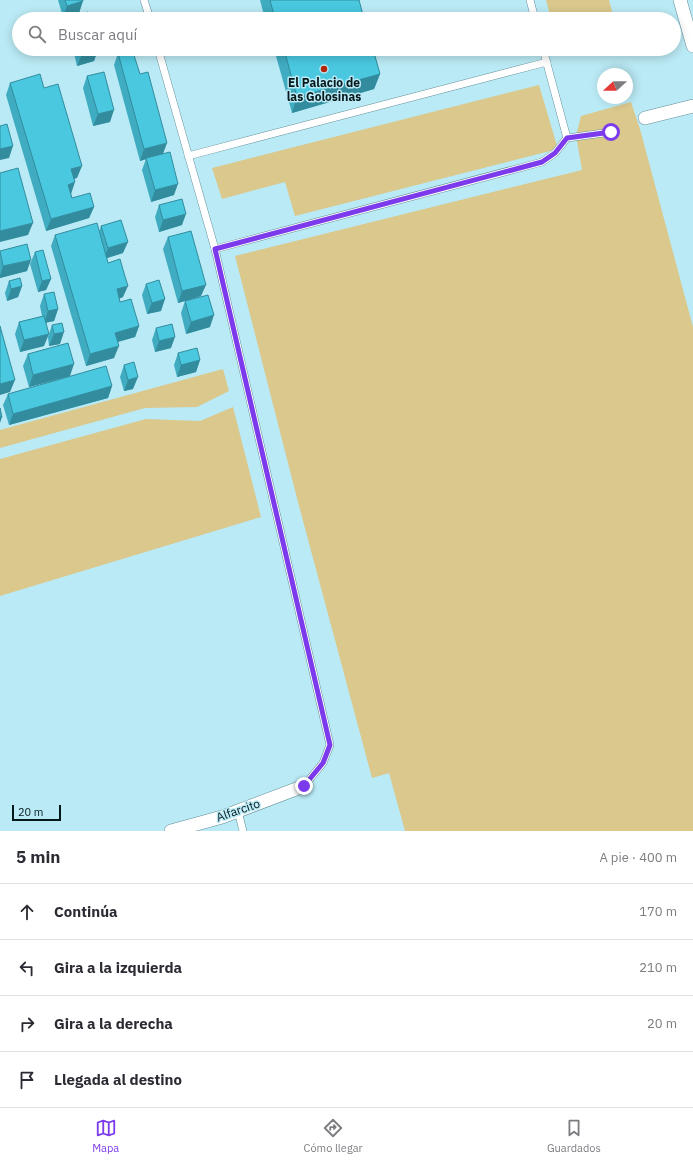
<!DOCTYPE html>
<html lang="es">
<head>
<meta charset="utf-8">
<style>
  :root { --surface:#fff; --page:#f2f2f3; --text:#2b2b33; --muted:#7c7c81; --line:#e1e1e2; --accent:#7c3aed }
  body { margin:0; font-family:"IBM Plex Sans",sans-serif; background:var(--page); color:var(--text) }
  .compass { position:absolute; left:597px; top:68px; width:36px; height:36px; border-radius:50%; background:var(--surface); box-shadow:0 2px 10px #0003; rotate:249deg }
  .scale { position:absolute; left:12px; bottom:10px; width:49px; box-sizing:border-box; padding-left:4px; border:2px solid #06181c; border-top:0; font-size:11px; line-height:14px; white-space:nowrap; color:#06181c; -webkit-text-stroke:3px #baeaf5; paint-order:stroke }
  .stop { position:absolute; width:12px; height:12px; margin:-9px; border:3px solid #7c3aed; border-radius:50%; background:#fff }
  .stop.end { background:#7c3aed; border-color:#fff; box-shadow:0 1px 4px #0008 }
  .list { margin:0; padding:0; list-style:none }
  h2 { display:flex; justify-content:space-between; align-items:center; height:52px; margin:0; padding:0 16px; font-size:17px }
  h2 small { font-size:13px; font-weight:400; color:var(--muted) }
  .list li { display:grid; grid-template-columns:26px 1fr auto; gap:12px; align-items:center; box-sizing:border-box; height:56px; padding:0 16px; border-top:1px solid var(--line) }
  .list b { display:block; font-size:15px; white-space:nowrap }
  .list em { font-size:13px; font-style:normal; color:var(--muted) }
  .icon { flex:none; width:22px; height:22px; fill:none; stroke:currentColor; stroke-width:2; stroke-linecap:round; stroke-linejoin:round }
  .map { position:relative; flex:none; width:693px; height:831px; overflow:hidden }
  .search { position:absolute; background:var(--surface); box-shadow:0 2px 10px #0003; left:12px; right:12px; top:12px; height:44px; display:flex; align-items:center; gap:10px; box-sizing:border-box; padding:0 14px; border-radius:22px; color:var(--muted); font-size:15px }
  .sheet { height:276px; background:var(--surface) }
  nav { display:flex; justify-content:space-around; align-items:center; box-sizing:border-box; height:56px; border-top:1px solid var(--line); background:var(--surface); font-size:11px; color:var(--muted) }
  nav a { display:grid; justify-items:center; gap:2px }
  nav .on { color:var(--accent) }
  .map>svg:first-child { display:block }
</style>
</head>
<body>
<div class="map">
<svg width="693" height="831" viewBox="0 0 693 831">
  <rect width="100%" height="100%" fill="#baeaf5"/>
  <g fill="#dac88d">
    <path d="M546 0H609L614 19H551Z"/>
    <path d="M539 85 558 149 295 216 285 182 222 199 212 168Z"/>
    <path d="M631 102 640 129 693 327V831H405L389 773 372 778 299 506 235 256 582 170 576 136 581 116Z"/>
    <path d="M223 369 229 391 197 407 145 408 0 448V430Z"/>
    <path d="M233 407 261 517 0 596V459L146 419 200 421Z"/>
  </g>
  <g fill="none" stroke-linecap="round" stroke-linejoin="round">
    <defs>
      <g id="lane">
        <path d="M144 0 150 19"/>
        <path d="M530 0 535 19"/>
        <path d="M158 49 215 249 330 745 323 763 304 786"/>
        <path d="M543 49 567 138"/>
        <path d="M188 156 547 62"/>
        <path d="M215 249 542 162 555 153 567 138 611 132"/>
        <path d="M238 811 243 831"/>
      </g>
      <g id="street">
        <path d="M680 0 693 46"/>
        <path d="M645 118 693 106"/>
        <path d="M171 831 222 817 304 786"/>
      </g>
    </defs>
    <use href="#lane" stroke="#618e98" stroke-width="8"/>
    <use href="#street" stroke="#618e98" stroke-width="14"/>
    <use href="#lane" stroke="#fff" stroke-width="7"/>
    <use href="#street" stroke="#fff" stroke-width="13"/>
  </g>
  <g fill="#3facc1">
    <path d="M58 0H83L79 13 63 17Z"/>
    <path d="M260 0H359L364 19H265Z"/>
    <path d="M73 49H98L94 61 77 66Z"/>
    <path d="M274 49H373L380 74 374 89 292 113Z"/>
    <path d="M118 53 163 154 174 195 151 202 142 170 146 159 140 161 114 65Z"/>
    <path d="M87 76 110 122 93 126 83 88Z"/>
    <path d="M10 83 44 88 77 178H74L71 194 72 198 94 207 89 218 46 231 6 95Z"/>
    <path d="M159 205 182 225 159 232 155 217Z"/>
    <path d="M101 226 123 253 107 258 108 263 123 297 119 299 120 302 139 326 135 337 118 342 114 358 86 366 51 246 55 235 99 232Z"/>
    <path d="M168 237 201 296 178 303 163 249Z"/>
    <path d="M35 252 51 279 46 290 38 292 30 264Z"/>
    <path d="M0 253 27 271 0 278Z"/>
    <path d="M9 281 22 286 18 297 7 301 5 293Z"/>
    <path d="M146 284 161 311 147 314 142 295Z"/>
    <path d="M44 294 58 309 54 321 45 323 44 346 20 352 15 334 19 322 42 316 40 306Z"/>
    <path d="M185 301 210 327 186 334 181 313Z"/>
    <path d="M52 325 60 344 49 346 48 337Z"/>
    <path d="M156 328 171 348 155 352 152 340Z"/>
    <path d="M178 353 200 360 196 372 177 377 174 365Z"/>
    <path d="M28 354 70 376 29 387 23 366Z"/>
    <path d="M124 365 133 389 124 391 120 377Z"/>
    <path d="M112 386 108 398 9 425 3 405 8 394Z"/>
  </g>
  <g fill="#338c9d">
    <path d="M83 1 79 13 63 17 67 6Z"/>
    <path d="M98 50 94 61 77 66 82 54Z"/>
    <path d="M380 74 374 89 292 113 297 97Z"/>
    <path d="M114 110 110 122 93 126 98 114Z"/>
    <path d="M167 143 163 154 140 161 144 149Z"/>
    <path d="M13 146 9 158 0 160V149Z"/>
    <path d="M82 166 77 178 67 181 71 169Z"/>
    <path d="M75 182 71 194 68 185Z"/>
    <path d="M178 184 174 195 151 202 155 190Z"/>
    <path d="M94 207 89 218 46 231 51 219Z"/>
    <path d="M186 214 182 225 159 232 163 220Z"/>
    <path d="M33 223 28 235 0 242V231Z"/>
    <path d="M128 242 123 253 104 259 108 248Z"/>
    <path d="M31 260 27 271 0 278V276L3 266Z"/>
    <path d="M51 279 46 290 38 292 42 281Z"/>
    <path d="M206 285 201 296 178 303 182 291Z"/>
    <path d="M22 286 18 297 7 301 11 289Z"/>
    <path d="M128 286 123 297 112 301 117 289Z"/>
    <path d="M165 299 161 311 147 314 152 303Z"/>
    <path d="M58 309 54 321 44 323 48 311Z"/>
    <path d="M214 315 210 327 186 334 191 322Z"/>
    <path d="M139 326 135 337 110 344 115 333Z"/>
    <path d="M64 332 60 344 49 346 54 334Z"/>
    <path d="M49 334 44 346 20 352 24 340Z"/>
    <path d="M175 337 171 348 155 352 159 341Z"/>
    <path d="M119 346 114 358 86 366 90 354Z"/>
    <path d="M200 360 196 372 177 377 181 365Z"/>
    <path d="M74 364 70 376 29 387 33 375Z"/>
    <path d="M138 377 133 389 124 391 128 380Z"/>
    <path d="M15 380 10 392 0 395V384Z"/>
    <path d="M112 386 108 398 9 425 13 414Z"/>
    <path d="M0 417H2L0 423Z"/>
  </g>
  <g fill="#49c8e0" stroke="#338c9d">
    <path d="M65 0H83V1L67 6Z"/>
    <path d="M270 0H359L364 19H275Z"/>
    <path d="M88 12 90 19H73L72 16Z"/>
    <path d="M80 49H98V50L82 54Z"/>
    <path d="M132 49 140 74 148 72 167 143 144 149 118 53Z"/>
    <path d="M284 49H373L380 74 297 97Z"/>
    <path d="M104 72 114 110 98 114 87 76Z"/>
    <path d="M40 74 44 88 58 84 82 166 71 169 75 182 68 185 72 198 90 193 94 207 51 219 10 83Z"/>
    <path d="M7 124 13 146 0 149V126Z"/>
    <path d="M170 152 178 184 155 190 146 158Z"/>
    <path d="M18 168 33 223 0 231V173Z"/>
    <path d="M182 199 186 214 163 220 159 205Z"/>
    <path d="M121 220 128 242 108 248 101 226Z"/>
    <path d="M97 223 108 263 120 259 124 273 128 286 117 289 120 302 131 299 139 326 115 333 119 346 90 354 55 235Z"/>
    <path d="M191 231 206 285 182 291 168 237Z"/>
    <path d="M27 244 31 260 3 266 0 251Z"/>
    <path d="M43 250 51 279 42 281 35 252Z"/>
    <path d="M20 278 22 286 11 289 9 281Z"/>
    <path d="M159 280 165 299 152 303 146 284Z"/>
    <path d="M54 292 58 309 48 311 44 294Z"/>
    <path d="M208 295 214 315 191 322 185 301Z"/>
    <path d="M44 316 49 334 24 340 19 322Z"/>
    <path d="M62 323 64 332 54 334 52 325Z"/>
    <path d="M172 324 175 337 159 341 156 328Z"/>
    <path d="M0 326 15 380 0 384Z"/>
    <path d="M68 343 74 364 33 375 28 354Z"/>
    <path d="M197 348 200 360 181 365 178 353Z"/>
    <path d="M134 362 138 377 128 380 124 365Z"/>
    <path d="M106 366 112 386 13 414 8 394Z"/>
    <path d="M0 408 2 417H0Z"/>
  </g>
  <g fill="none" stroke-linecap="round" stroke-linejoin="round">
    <path stroke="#7c3aed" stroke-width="5" d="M304 786 323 763 330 745 215 249 542 162 555 153 567 138 611 132"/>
  </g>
  <circle fill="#b12505" stroke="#baeaf5" stroke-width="1.5" cx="324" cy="69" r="4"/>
  <g text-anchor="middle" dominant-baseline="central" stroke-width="3" stroke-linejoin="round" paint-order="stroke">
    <g font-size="12" font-weight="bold" fill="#06181c" stroke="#baeaf5">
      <text x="324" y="82">El Palacio de<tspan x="324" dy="14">las Golosinas</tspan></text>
    </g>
    <g font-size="12" fill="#06181c" stroke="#baeaf5">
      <text transform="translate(238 810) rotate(-19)">Alfarcito</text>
    </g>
  </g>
</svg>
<svg class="compass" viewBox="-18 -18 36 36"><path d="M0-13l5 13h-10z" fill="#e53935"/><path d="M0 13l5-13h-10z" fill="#7c7c81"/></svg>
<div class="scale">20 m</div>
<div class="stop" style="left:611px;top:132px"></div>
<div class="stop end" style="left:304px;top:786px"></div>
<div class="search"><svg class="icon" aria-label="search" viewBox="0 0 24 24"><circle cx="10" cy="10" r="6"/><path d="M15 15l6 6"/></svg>Buscar aquí</div>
</div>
<section class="sheet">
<h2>5 min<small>A pie · 400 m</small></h2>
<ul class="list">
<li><svg class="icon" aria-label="ahead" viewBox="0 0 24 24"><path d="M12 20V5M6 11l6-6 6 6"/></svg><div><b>Continúa</b></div><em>170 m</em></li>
<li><svg class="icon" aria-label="left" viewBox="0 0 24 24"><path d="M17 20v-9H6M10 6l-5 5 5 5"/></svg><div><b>Gira a la izquierda</b></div><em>210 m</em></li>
<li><svg class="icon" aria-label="right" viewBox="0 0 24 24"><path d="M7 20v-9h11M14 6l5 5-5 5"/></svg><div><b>Gira a la derecha</b></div><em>20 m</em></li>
<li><svg class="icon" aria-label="arrive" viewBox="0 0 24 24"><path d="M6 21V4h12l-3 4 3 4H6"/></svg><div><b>Llegada al destino</b></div></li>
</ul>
</section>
<nav>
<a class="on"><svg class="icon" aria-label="map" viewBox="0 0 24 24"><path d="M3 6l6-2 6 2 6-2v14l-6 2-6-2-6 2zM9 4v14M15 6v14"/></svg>Mapa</a>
<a><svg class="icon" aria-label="directions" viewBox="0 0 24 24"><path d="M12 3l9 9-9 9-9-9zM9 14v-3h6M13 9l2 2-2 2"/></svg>Cómo llegar</a>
<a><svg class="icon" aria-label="saved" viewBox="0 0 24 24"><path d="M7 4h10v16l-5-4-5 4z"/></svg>Guardados</a>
</nav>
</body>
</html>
